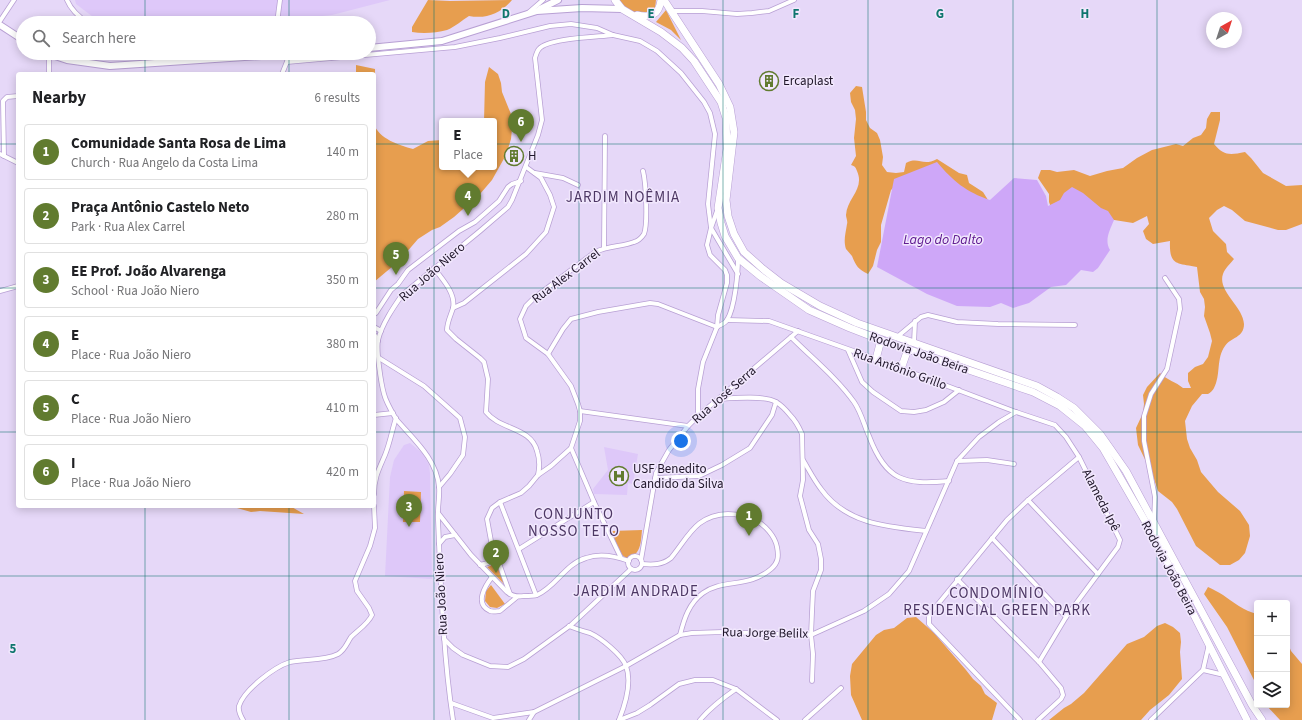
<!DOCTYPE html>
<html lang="en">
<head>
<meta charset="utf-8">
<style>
  :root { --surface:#fff; --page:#f6f6f6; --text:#202124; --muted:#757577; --line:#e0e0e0; --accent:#617b2f }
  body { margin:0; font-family:"Source Sans 3",sans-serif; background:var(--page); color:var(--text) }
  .controls { position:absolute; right:12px; bottom:12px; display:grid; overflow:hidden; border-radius:4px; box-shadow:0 2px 10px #0003 }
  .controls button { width:36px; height:36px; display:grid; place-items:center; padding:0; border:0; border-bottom:1px solid var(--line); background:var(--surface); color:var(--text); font:20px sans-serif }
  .compass { position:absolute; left:1206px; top:12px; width:36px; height:36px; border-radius:50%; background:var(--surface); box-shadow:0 2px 10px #0003; rotate:39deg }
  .you { position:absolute; left:681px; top:441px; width:14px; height:14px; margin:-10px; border:3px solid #fff; border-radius:50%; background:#1a73e8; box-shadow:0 0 0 6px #1a73e833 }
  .badge { display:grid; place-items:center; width:26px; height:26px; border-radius:50%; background:var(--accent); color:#fff; font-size:13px; font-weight:700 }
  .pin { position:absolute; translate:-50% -33px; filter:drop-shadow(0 1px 2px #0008) }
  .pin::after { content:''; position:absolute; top:21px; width:14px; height:12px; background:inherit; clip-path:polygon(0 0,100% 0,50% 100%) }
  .popup { position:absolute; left:439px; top:118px; width:58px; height:52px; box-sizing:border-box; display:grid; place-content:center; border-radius:4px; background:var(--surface); filter:drop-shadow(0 1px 3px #0005); font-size:13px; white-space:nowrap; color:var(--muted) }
  .popup b { font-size:15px; color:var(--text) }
  .popup::after { content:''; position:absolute; left:50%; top:100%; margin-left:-8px; border:8px solid transparent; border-top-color:var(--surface) }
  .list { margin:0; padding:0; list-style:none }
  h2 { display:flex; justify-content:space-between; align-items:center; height:52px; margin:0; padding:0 16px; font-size:17px }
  h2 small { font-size:13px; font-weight:400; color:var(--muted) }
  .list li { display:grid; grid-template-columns:26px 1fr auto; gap:12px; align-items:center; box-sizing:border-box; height:56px; margin:0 8px 8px; padding:0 8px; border:1px solid var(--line); border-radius:4px }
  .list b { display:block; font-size:15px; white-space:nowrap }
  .list p { margin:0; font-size:13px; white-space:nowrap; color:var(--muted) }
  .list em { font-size:13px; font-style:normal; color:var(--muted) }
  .icon { flex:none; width:22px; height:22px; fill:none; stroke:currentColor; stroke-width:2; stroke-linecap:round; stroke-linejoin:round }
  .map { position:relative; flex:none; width:1302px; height:720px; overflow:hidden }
  .search { position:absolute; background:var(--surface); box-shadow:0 2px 10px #0003; left:16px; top:16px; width:360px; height:44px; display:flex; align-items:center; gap:10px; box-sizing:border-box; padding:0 14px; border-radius:22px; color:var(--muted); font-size:15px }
  .panel { position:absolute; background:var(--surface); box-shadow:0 2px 10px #0003; left:16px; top:72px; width:360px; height:436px; border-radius:4px }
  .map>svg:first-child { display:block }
</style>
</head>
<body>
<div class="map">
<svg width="1302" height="720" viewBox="0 0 1302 720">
  <rect width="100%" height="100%" fill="#e6d8f8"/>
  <g fill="#dec8f9">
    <path d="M75 0H390L332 15 253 23H101L76 4Z"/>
    <path d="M410 443 422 453 429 465 430 473 432 579 385 576 390 477 394 460 404 445Z"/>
    <path d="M604 447 638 454 633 484 628 483 627 495 594 494 593 489 608 470Z"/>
  </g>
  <g fill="#e79e4f">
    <path d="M428 0 450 1 512 0C500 14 486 19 469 16 462 20 455 27 447 30 436 33 423 34 412 32V27Z"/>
    <path d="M617 0H656L655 9 649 16 632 14Z"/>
    <path d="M666 10 681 40 671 30 656 22Z"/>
    <path d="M356 65 375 69V89L374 97V74H356Z"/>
    <path d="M489 67 498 74 501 83 502 92 513 119 511 139 506 155 492 180 480 194 454 217 440 227 432 230 418 239 399 261 374 282V124C379 139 399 145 413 149L428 141 442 140V167H494V121H484L485 82Z"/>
    <path d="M856 86 862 87 866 112V120L870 128 877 133 880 140 883 157 882 165 887 172 896 173 904 172 906 163C919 156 922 167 937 159L959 173 967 175 969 183 983 192 988 200 897 184 891 190 881 225V242L877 250 873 266 868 274C858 269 856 266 852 256 850 254 848 251 846 249 843 240 846 232 847 224 848 221 846 218 846 215 847 198 865 189 857 171 856 168 855 166 851 165L856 156 854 138 856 119 855 110 851 102 850 93Z"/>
    <path d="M1211 112H1220V120L1214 144C1224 156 1230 155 1245 152L1251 158 1263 173 1286 186 1302 185V224L1286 230H1278L1245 221 1232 210 1224 206 1217 210 1209 218 1213 231 1226 244 1227 252 1234 259C1231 263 1225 268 1223 274 1217 291 1243 306 1244 324 1244 338 1231 337 1225 346 1216 358 1221 375 1214 388 1213 390 1210 393 1208 394H1202L1192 406 1185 421 1187 439 1190 448 1197 460 1201 472 1218 492 1240 511 1249 525 1250 536 1245 553 1239 560 1230 565H1220L1196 546 1177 509 1172 502 1158 491 1153 476 1138 445 1136 428 1143 413 1144 404 1143 395 1147 387 1160 373C1167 380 1176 382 1183 388H1191L1188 381V373L1195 367 1203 364 1208 357 1212 341 1210 333 1204 316 1205 307 1204 299 1200 292 1197 267C1177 263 1169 266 1170 241L1153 244 1146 239 1143 231 1149 224 1147 216 1133 223 1052 210 1049 202V194L1038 178 1041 170H1050L1057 172 1074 170 1090 176 1107 171 1123 168 1137 158 1152 150 1176 144 1183 146 1193 138 1201 135 1206 128 1207 119Z"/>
    <path d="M404 491 421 492 420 522H403Z"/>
    <path d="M230 506H290L304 514 260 511 251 512Z"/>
    <path d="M642 530C641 541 641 557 626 558L621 554 611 531Z"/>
    <path d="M496 562 505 585 487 567 490 566Z"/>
    <path d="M491 585 505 604 497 608 490 607 485 601 486 591Z"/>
    <path d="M1208 587C1213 589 1218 592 1223 595 1233 602 1244 611 1257 614V686L1227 627 1204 594Z"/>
    <path d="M916 617 934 633 966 670 973 679 981 686 985 694 997 703 992 720H862L851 695 850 676 852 664 876 635 884 630 894 628 907 618Z"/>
    <path d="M1165 623 1173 627 1180 633 1181 642 1180 652 1182 679 1169 695 1150 710 1141 720H1049L1064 708 1071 704 1084 693 1127 644 1144 637 1157 626Z"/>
    <path d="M1287 641 1291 651 1302 664V720H1280L1266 705H1287Z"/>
  </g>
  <path fill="#cea7f8" d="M937 162C953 181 966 192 990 200L1014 178 1037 180 1046 196 1048 206 1060 200 1064 193 1072 187 1083 193 1101 208 1108 211 1114 220C1110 230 1104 240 1110 250L1098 268 1093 272 1081 270 1066 285 1051 287 1029 303 1013 308 1001 303 990 307 957 306 927 294 877 267 894 179Z"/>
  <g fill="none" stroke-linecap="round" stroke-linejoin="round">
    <defs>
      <g id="street">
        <path d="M67 0C71 10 79 17 88 23"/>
        <path d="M672 11H702L737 14 752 13 769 11 794 0"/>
        <path d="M528 13 543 0"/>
        <path d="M0 21 14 0"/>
        <path d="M277 23 280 0"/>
        <path d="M287 62 455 47 500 38 550 26 571 24 597 28 613 35 640 41 657 51 681 73 704 102 710 113 715 134 708 204 711 228 738 274"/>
        <path d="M49 74V55"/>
        <path d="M282 74 290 54"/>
        <path d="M0 154 18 163"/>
        <path d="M4 156 3 101 7 97 18 96"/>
        <path d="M535 173 563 178 578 185"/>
        <path d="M604 248 605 136"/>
        <path d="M434 268C442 279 456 293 453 308 451 315 447 322 447 330L456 339 480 358 484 362 488 379 486 412C500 430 531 427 537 451 540 460 540 466 538 475"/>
        <path d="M0 291 18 286"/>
        <path d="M453 308 464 303 526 254 546 232 554 207 550 195 541 178 526 167"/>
        <path d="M376 313 391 290 398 284 408 270 459 231 475 222 499 201 508 187 512 184 521 181"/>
        <path d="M727 320 769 321 876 359 1016 412 1055 425 1066 437 1079 457 1120 540 1118 547 1066 617 1039 662"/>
        <path d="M374 327 381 331"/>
        <path d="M717 327C720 325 726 323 727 320 735 308 738 272 738 258"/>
        <path d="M374 334 378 341"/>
        <path d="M791 337C812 358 837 378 854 402 861 412 864 425 869 436 886 481 904 485 949 481"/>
        <path d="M897 337 921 317 928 315 957 322 998 324 1075 325"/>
        <path d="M914 343 915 321"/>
        <path d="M848 350 862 382 873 392 901 411 914 412 926 410 944 402 959 390"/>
        <path d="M548 354 563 329 571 319 598 312 650 303 658 304 717 327"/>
        <path d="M379 358 424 386 460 418 465 437 463 455 450 474 439 487"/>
        <path d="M719 399C733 398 764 395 776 402 781 405 786 410 790 415 795 420 799 427 802 434L803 480 800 496 809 530 818 544 821 559V570L813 591 812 612 811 635 813 654 812 681"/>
        <path d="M580 411 688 426"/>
        <path d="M374 415 393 413"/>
        <path d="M698 416V389L703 362 717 327 718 315 727 283V275L725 270 710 255 707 245 711 228 717 211"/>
        <path d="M571 448 594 502 621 558"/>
        <path d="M803 460C809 470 814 480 821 489 846 524 888 527 926 531"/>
        <path d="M957 461 987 460 1014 464"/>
        <path d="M655 478 699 476 722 465 750 448 772 415 776 402"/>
        <path d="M374 494C374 478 379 469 385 455 390 443 392 430 396 418"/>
        <path d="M1028 500 1098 574"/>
        <path d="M500 502 536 595"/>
        <path d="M438 513 471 555 507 592C512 596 518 597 524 596 528 596 533 596 537 595 556 587 565 564 586 558 600 553 615 556 629 561"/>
        <path d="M1154 521 1155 497 1144 441V416L1151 394 1167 369 1180 309 1179 299 1165 278"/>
        <path d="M992 538 1066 617"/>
        <path d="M439 544 445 537 455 535"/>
        <path d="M519 549 594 502"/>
        <circle cx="635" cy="563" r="7"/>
        <path d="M641 560 656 473 669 450 688 426 698 416 798 331"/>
        <path d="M642 564C653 565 662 565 671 558 689 536 696 515 728 514 736 514 748 516 755 520 765 525 775 536 777 547 779 557 778 563 771 569 749 588 722 579 703 593 689 603 684 619 680 635"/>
        <path d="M480 565 488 563 495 553"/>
        <path d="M492 577C485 586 474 604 490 611 493 612 498 611 500 611L517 597"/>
        <path d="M957 579 1039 662 1061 688 1063 695 1061 699 1038 720"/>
        <path d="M510 594 491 541 487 519 492 508 500 502 521 493 529 486 538 475 551 466 571 448 580 421V411L578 404 571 386 548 354 526 338 520 319 526 306 534 298 595 252C610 245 621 247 634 242 638 241 642 237 644 234 648 224 646 183 643 171"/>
        <path d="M569 626C576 629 583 631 590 633 601 638 622 655 626 666 632 682 625 705 619 720"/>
        <path d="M444 639 453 648 463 655 490 666 508 667 524 659 571 625 631 569"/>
        <path d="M1203 670 1224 675"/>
        <path d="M451 703 493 718 534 712 626 666 680 635 692 633 723 632 811 635 864 611 889 594 909 571 957 461 979 437 999 422 1016 412"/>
        <path d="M243 720C240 715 238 711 239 706 244 690 274 667 290 662 304 659 325 661 338 654 345 650 347 643 351 637 358 630 368 624 372 615L369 608 357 591 355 581 370 546 375 528 374 506"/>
        <path d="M453 720C443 654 441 587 438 520 437 509 440 498 439 487 437 459 413 439 396 419 392 412 386 402 384 394 381 383 376 351 378 340 382 324 393 308 402 295L480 231 508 207 512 200 538 135 542 120 535 58C536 55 537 51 539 49 548 38 598 37 613 35"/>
        <path d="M529 720 534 712"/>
        <path d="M619 720 637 713 650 705 679 684 695 680H713L736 689 777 720"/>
        <path d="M700 720C710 708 723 698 736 689"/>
        <path d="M805 720 841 688"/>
        <path d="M1020 720 929 624V615L1007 520 1028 500 1079 457"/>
        <path d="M1151 720 1203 670 1209 644"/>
      </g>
      <g id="secondary">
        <path d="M540 9 558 0"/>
        <path d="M0 25 23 40"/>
        <path d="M369 48 442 41 537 11 582 8 622 9"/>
        <path d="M46 53 67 60 110 66 306 53"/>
      </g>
      <g id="primary">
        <path d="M615 0 622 9 661 32 682 48 694 61 721 102 726 118 727 149 718 208 721 223 725 236 738 258 760 276 809 310 850 328 881 340 1033 392 1060 406 1085 426 1103 448 1156 540 1247 720"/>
        <path d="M664 0 719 84 730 107 734 132 726 200 728 216 734 234 744 252 763 269 781 283 820 306 857 323 1037 386 1057 397 1074 408 1100 434 1112 451 1126 471 1252 705 1262 720"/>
        <path d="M637 15C651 18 659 15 661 0"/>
        <path d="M876 359 881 340"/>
        <path d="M901 369 908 349"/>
      </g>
    </defs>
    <use href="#street" stroke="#b8a0d4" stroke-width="5.5"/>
    <use href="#secondary" stroke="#b8a0d4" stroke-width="8"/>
    <use href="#primary" stroke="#b8a0d4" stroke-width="8"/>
    <use href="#street" stroke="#fff" stroke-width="4"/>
    <use href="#secondary" stroke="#fff" stroke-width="6"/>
    <use href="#primary" stroke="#fff" stroke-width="7"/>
  </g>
  <path fill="none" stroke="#0f766e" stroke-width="1" stroke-opacity="0.55" d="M145 0V23M289 0V23M434 0V720M579 0V720M723 0V720M868 0V720M1013 0V720M1157 0V720M145 53V74M289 53V74M0 144H18M374 144H1302M0 288H18M374 288H1302M0 432H18M374 432H1302M145 506V720M289 506V720M0 576H1302"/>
  <defs>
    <symbol id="building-ring" viewBox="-11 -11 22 22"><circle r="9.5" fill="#f1e7fd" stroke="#617b2f" stroke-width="1.5"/><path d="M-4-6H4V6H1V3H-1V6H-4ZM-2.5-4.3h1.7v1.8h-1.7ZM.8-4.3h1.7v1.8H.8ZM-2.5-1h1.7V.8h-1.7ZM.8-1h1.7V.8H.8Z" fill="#617b2f"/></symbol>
    <symbol id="hospital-ring" viewBox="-11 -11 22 22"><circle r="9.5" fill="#f1e7fd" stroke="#617b2f" stroke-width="1.5"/><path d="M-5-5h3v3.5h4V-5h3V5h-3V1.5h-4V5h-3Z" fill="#617b2f"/></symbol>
  </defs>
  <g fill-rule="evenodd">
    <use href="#building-ring" x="758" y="70" width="22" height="22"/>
    <use href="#building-ring" x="503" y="145" width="22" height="22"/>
    <use href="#hospital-ring" x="608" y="465" width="22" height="22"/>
  </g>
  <g text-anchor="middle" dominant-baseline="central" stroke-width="3" stroke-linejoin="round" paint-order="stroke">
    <g font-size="13" fill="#1f1629" stroke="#f1e7fd" text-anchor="start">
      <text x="783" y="81">Ercaplast</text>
      <text x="528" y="156">H</text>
      <text x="633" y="469">USF Benedito<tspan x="633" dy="15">Candido da Silva</tspan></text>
    </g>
    <g font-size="13" fill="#1f1629" stroke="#f1e7fd">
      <text transform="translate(432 272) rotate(-41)">Rua João Niero</text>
      <text transform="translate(566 276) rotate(-37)">Rua Alex Carrel</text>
      <text transform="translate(919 353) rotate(19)">Rodovia João Beira</text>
      <text transform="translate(900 369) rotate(20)">Rua Antônio Grillo</text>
      <text transform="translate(724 395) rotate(-41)">Rua José Serra</text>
      <text transform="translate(1101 500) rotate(63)">Alameda Ipê</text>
      <text transform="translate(1169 568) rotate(62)">Rodovia João Beira</text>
      <text transform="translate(441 594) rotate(-93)">Rua João Niero</text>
      <text transform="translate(765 633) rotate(1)">Rua Jorge Belilx</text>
    </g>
    <g font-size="14" font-style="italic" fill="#601b91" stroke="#f1e7fd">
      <text x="943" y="240">Lago do Dalto</text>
    </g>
    <g font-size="15" letter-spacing="1" fill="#4d3764" stroke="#f1e7fd">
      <text x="623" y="197">JARDIM NOÊMIA</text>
      <text x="574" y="514">CONJUNTO<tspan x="574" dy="17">NOSSO TETO</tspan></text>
      <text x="636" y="591">JARDIM ANDRADE</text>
      <text x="997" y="593">CONDOMÍNIO<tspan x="997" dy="17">RESIDENCIAL GREEN PARK</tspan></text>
    </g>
  </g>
  <g font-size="13" text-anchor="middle" font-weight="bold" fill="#0f766e" stroke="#f1e7fd" stroke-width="3" stroke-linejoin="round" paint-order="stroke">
    <text x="506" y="18">D</text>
    <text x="651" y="18">E</text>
    <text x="796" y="18">F</text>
    <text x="940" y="18">G</text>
    <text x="1085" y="18">H</text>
    <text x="13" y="653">5</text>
  </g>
</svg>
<div class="controls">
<button>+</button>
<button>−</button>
<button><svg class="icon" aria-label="layers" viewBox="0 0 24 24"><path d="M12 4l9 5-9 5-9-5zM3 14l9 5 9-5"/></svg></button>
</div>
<svg class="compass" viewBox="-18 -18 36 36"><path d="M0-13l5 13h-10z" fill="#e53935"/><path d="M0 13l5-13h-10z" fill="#757577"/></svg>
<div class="you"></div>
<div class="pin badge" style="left:749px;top:536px">1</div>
<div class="pin badge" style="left:496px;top:573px">2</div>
<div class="pin badge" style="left:409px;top:527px">3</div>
<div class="pin badge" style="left:468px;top:216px">4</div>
<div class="popup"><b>E</b>Place</div>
<div class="pin badge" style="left:396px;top:275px">5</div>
<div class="pin badge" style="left:521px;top:142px">6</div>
<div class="search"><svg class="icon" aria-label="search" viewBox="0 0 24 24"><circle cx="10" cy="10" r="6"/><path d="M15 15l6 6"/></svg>Search here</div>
<section class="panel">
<h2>Nearby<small>6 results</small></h2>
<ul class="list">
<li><span class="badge">1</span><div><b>Comunidade Santa Rosa de Lima</b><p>Church · Rua Angelo da Costa Lima</p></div><em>140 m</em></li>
<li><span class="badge">2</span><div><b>Praça Antônio Castelo Neto</b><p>Park · Rua Alex Carrel</p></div><em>280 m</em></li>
<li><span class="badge">3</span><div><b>EE Prof. João Alvarenga</b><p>School · Rua João Niero</p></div><em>350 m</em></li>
<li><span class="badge">4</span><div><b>E</b><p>Place · Rua João Niero</p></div><em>380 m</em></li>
<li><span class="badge">5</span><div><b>C</b><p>Place · Rua João Niero</p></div><em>410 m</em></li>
<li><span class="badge">6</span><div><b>I</b><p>Place · Rua João Niero</p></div><em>420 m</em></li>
</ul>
</section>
</div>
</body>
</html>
